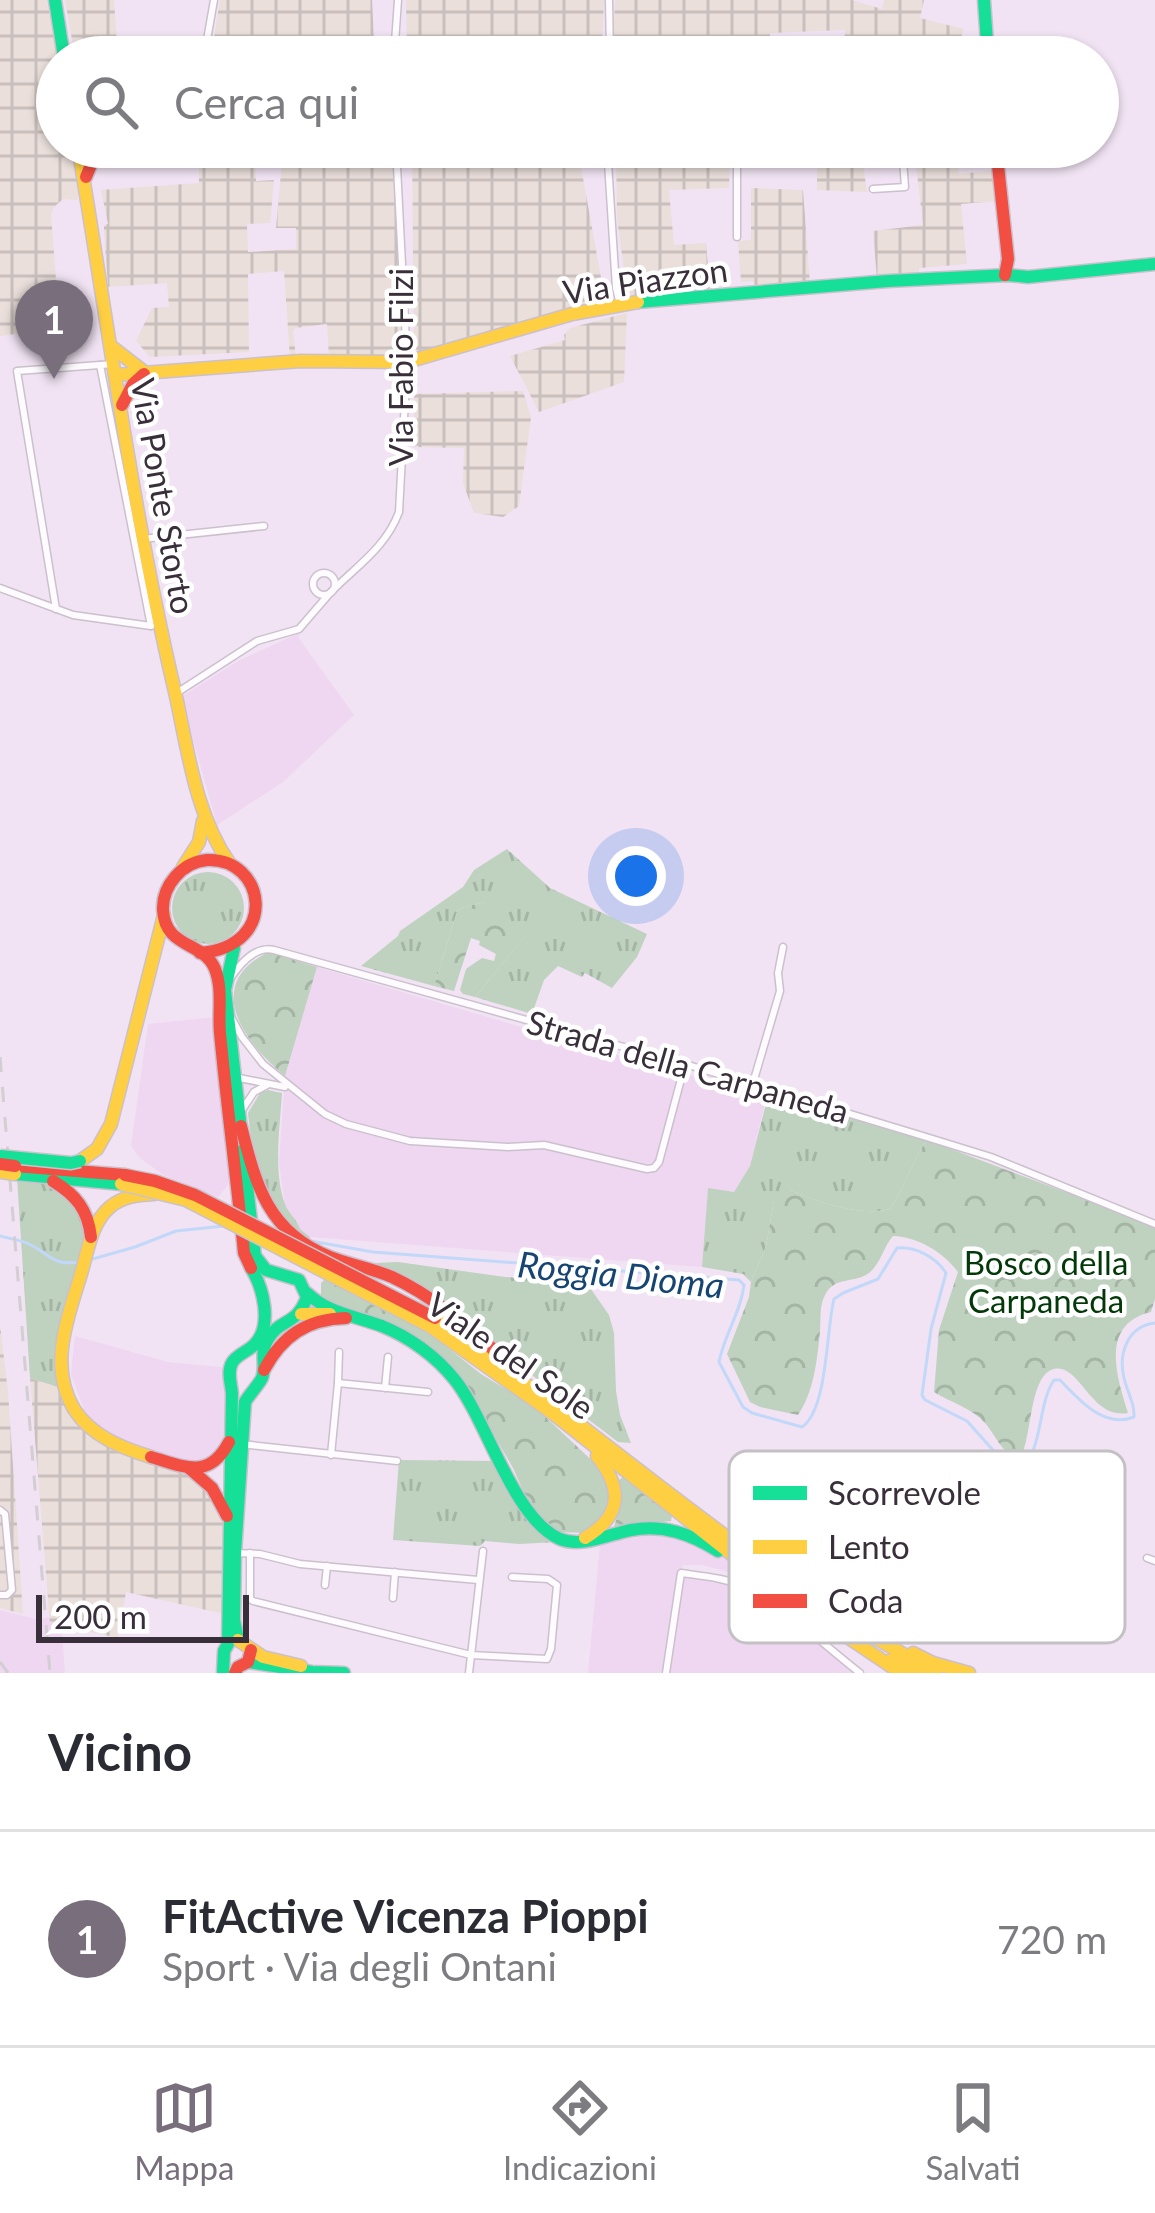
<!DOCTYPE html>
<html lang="it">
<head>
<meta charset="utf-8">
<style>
  :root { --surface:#fff; --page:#f2f2f3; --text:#2b2b33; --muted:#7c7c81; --line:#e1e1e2; --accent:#796e7b }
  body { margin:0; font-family:Lato,sans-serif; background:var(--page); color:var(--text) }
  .scale { position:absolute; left:36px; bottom:30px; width:213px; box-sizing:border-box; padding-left:12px; border:6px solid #392f3a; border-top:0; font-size:33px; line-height:42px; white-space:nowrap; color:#392f3a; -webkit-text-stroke:9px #fff; paint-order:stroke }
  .you { position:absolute; left:636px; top:876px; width:42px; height:42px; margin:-30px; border:9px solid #fff; border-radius:50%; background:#1a73e8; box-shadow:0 0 0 18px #1a73e833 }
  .badge { display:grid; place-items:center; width:78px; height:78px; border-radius:50%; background:var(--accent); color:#fff; font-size:39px; font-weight:700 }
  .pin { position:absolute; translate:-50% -99px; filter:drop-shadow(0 3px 6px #0008) }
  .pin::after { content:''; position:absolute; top:63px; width:42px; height:36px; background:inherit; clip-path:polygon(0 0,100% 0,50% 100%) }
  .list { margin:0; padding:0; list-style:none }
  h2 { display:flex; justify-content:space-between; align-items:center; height:156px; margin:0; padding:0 48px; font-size:51px }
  h2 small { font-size:39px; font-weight:400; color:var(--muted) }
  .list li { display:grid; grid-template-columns:78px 1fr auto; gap:36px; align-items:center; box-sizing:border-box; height:216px; padding:0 48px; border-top:3px solid var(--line) }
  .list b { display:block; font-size:45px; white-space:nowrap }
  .list p { margin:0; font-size:39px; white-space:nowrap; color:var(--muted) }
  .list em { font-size:39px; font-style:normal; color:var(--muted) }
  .icon { flex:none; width:66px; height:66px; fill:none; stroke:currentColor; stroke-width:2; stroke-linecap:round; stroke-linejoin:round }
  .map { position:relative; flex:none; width:1155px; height:1673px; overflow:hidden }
  .search { position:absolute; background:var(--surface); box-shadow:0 3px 9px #0004; left:36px; right:36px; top:36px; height:132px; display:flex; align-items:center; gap:30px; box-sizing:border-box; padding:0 42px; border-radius:66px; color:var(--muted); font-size:45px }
  .sheet { height:372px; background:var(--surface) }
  nav { display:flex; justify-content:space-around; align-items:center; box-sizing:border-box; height:168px; border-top:3px solid var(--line); background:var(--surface); font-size:33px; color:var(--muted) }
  nav a { display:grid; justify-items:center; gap:6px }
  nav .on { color:var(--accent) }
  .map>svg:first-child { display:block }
</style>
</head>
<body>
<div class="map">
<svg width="1155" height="1673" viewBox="0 0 1155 1673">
  <defs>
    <pattern id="industrial-grid" width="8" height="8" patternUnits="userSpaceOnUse" patternTransform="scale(3)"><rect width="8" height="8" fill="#eadfdb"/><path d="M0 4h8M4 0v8" fill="none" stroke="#c9c0bd"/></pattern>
    <pattern id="grass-tufts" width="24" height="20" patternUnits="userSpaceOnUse" patternTransform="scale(3)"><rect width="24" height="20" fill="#bed2bf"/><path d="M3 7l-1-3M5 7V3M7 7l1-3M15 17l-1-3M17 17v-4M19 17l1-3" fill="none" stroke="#a4b5a5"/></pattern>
    <pattern id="forest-crowns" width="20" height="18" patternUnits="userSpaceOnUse" patternTransform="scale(3)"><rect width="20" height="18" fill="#bed2bf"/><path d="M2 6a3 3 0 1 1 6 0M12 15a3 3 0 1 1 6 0" fill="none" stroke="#a4b5a5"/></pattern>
  </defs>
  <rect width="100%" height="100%" fill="#f1e3f3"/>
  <g fill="#efd7f2">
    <path d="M301 632 298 637 354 715 283 782 217 825 181 697 238 661Z"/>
    <path d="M317 967 665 1069 767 1095 750 1166 734 1192 708 1189 702 1267 310 1237 300 1229 285 1207 279 1162 285 1076Z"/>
    <path d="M215 1017 231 1174 228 1185 218 1197 163 1175 140 1158 131 1146 148 1024Z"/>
    <path d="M75 1336 168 1362 221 1367 225 1370 229 1386 226 1437 218 1454 203 1464 189 1461 129 1445 102 1431 86 1415 71 1374Z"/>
    <path d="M655 1534 676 1536 712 1549 723 1557 743 1571V1576L702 1565H683L681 1572 713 1576 763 1597 861 1673H588L600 1544Z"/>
    <path d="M0 1610 35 1619 61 1616 65 1673H0Z"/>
  </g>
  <g fill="url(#industrial-grid)">
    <path d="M0 0H47L57 57V147H73L78 181V200L63 199 54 207 51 214 58 306 32 309V332L0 336Z"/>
    <path d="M65 0H114L118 57H75Z"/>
    <path d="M220 0H372L375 57H211Z"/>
    <path d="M406 0H604L602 49 599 52 407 57Z"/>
    <path d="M615 0H852L882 9 884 0H924L920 18 964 29 961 38 844 44 845 30 770 33V45H751L750 48 616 53 613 48Z"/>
    <path d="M398 147 403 350 398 356 329 357 327 324 295 328 293 332 296 357 290 358 284 271 248 274 249 352 150 357 136 341 152 308 169 307 167 283 108 287 104 232V225L108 224 101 190 199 183V153L255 151 256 181 274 180 270 223 247 224 248 252 296 249V228H276L283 150Z"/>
    <path d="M412 147H569L572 162 580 161 605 300 419 353 414 350Z"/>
    <path d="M616 147H691L692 155H702V161L710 162V165L730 163 729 188 669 190 674 245 706 243 710 290 628 298 617 219Z"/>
    <path d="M914 147H992L956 152 959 174 995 170 998 201 961 204 967 264 919 268V276L877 279 873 231 923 225Z"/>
    <path d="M817 157H862L867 192 817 190Z"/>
    <path d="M751 188 803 190 810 284 758 289 752 281 741 282 738 241 751 240Z"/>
    <path d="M627 313 624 382 539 412 510 356 565 340 564 335 570 328Z"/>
    <path d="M523 391 531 417 519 506 503 517 474 513 463 483 464 448 414 447V394Z"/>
    <path d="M0 1324 8 1392 23 1614 0 1608Z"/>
    <path d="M30 1378 64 1389 82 1426 106 1446 119 1453 187 1472 209 1487 226 1517 224 1614 126 1592 118 1638 50 1623Z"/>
  </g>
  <g fill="url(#grass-tufts)">
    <path d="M507 849 550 888 647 934 637 957 612 988 585 973 582 977 558 966 544 980 532 1014 475 997 524 937 484 902 458 909 434 986 361 966 398 936 400 931 463 887 474 870Z"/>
    <circle cx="208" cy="908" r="36"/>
    <path d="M770 1088 927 1140C912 1161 905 1187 890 1209 860 1217 818 1202 790 1190L774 1200 766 1246 751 1282 743 1274 702 1267 708 1188 734 1192 750 1166Z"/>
    <path d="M268 1090 282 1093C280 1126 273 1173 285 1204 288 1213 297 1219 300 1229L310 1237 308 1241C266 1209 253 1165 248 1113L260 1093Z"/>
    <path d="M17 1178 45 1181 74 1196 89 1232 63 1328 64 1389 30 1378Z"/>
    <path d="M398 1262 505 1277 586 1282 609 1315 614 1333 616 1391 620 1415 631 1443 618 1442C593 1423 568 1404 543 1384 487 1339 442 1293 375 1263Z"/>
    <path d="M399 1460 495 1461C512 1491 525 1526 557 1542L519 1544 485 1541 480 1546 393 1540Z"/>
  </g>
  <g fill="url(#forest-crowns)">
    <path d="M484 902 525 936 475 997 463 994 460 990 466 969 482 958 494 961 496 954 479 945 480 941 471 938 454 991 434 986 458 909Z"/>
    <path d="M269 952 317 967 285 1076C245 1044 201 984 269 952Z"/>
    <path d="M927 1140 1084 1199 1105 1200 1155 1220V1299L1151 1312C1099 1324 1117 1378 1128 1413 1089 1420 1079 1358 1051 1370 1029 1380 1032 1439 1020 1459 1002 1454 998 1439 986 1424 972 1408 952 1403 934 1392L939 1330 958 1272C943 1252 918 1237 893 1236 883 1247 880 1267 866 1275 851 1283 834 1277 825 1295 819 1306 821 1320 820 1332 817 1360 814 1392 798 1415L760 1407 750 1402 727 1354 749 1297 751 1282 766 1246 774 1200 780 1191 790 1190C818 1202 860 1217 890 1209 905 1187 912 1161 927 1140Z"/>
    <path d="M327 1277 434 1337 481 1374 535 1407 602 1470 607 1479 609 1498 603 1517 584 1533 562 1532 550 1526 529 1504 513 1468 476 1404 442 1357 413 1334 381 1321 321 1302V1283Z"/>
    <path d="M623 1477 667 1508 672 1515 671 1521 614 1527 622 1500 619 1480Z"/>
  </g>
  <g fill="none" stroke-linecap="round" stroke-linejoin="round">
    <g stroke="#c2d8f9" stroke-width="3">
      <path d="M0 1236C10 1239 22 1240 31 1245 52 1256 53 1266 80 1262"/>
      <path d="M305 1240 373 1252 739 1280 744 1285C741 1312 724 1335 719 1362L743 1407 752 1413 802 1427C828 1409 826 1330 834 1299L843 1293 878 1279 897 1248C915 1246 936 1257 946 1273L931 1329 922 1395 925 1400 967 1421 1009 1468 1017 1471C1045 1452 1036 1407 1054 1380H1060C1079 1400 1104 1429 1134 1417 1135 1403 1127 1392 1124 1378 1118 1353 1128 1326 1155 1323"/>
      <path d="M89 1260 135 1247 176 1231 224 1226"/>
    </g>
    <defs>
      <g id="street">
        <path d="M609 0 610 57"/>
        <path d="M204 57 214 0"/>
        <path d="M394 57 398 0"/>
        <path d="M714 57 987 47"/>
        <path d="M607 147 616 288 620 305"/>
        <path d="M97 150 116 153 284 147"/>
        <path d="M737 150 830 153"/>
        <path d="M737 151V237"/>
        <path d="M873 189 905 187 902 147"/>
        <path d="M100 365 151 626"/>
        <path d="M142 539 264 526"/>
        <circle cx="324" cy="584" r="11"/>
        <path d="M0 588 73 615 151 626"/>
        <path d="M332 591C358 565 386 547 399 512L407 362 396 147"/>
        <path d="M56 609 17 371 114 364"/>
        <path d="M175 694 257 641 299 629 330 593"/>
        <path d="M228 982C238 966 254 945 274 950L685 1064 923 1136 991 1157 1155 1224"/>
        <path d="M230 1015 242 1037 263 1064 325 1114 346 1124 410 1141 508 1147 544 1145 647 1169 654 1168 659 1162 685 1064"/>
        <path d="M234 1077 285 1087"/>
        <path d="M753 1083 780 991 778 973 783 947"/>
        <path d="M240 1113 254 1092 267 1085"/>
        <path d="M338 1383 339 1352"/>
        <path d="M385 1388 388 1357"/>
        <path d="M241 1444 397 1461"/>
        <path d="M331 1455 338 1383 428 1392"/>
        <path d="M0 1510 5 1514 12 1590 7 1595H0"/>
        <path d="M235 1553 260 1554 300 1564 478 1580"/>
        <path d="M250 1553V1599L253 1601 471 1655 547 1659 551 1649 557 1585 548 1579 512 1577"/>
        <path d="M1147 1558 1155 1561"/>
        <path d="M325 1585 327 1566"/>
        <path d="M393 1598 395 1572"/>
        <path d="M469 1673 483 1551"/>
        <path d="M666 1673 681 1573C702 1576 726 1578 746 1587 785 1607 825 1646 860 1673"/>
      </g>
      <g id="fast">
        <path d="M55 0 64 57"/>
        <path d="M984 0 988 57"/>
        <path d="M638 302 888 281 1008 275 1028 277 1155 264"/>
        <path d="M234 948 225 990 241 1129"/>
        <path d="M15 1174 121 1184"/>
        <path d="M307 1293C328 1313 355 1316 382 1326 409 1337 436 1356 455 1380 487 1420 513 1519 560 1539 582 1548 609 1534 631 1530 663 1524 691 1534 718 1551"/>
        <path d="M238 1640 234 1620 235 1553 245 1402C249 1395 260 1383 262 1378 267 1365 259 1352 268 1339 281 1317 296 1327 307 1297L299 1280 266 1270 255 1256 243 1150"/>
        <path d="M248 1662 312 1672 344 1673"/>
        <path d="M223 1673 224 1651 228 1644 232 1393C231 1383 227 1372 232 1363 237 1354 248 1352 255 1344 273 1325 263 1287 251 1268"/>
      </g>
      <g id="slow">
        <path d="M81 147 79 152C109 332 133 514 175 692 188 750 195 814 230 864"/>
        <path d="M112 347 143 371"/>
        <path d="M116 375 301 361 407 362 572 314 638 302"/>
        <path d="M183 867 199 842 203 821"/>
        <path d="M80 1161 97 1149 111 1124 164 915"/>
        <path d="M301 1314H330"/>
        <path d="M435 1318C561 1405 677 1505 803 1592 846 1622 891 1647 936 1673"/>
        <path d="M431 1327 555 1415 773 1587 901 1673"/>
        <path d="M151 1457C122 1448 91 1436 74 1409 48 1366 68 1317 81 1274 88 1251 91 1223 110 1207 123 1196 138 1195 154 1194"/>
        <path d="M585 1538C622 1516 623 1489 597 1456"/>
        <path d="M238 1640 263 1657 301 1666"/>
        <path d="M913 1653 933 1663 969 1673"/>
        <path d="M891 1660 918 1673"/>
      </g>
      <g id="jam">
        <path d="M996 147 1008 259 1005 275"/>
        <path d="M86 177 97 150"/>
        <path d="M122 405 133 384 144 374"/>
        <path d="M200 953C281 946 265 857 207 860 182 862 162 886 163 910 165 949 204 941 215 969 223 989 218 1012 220 1033 227 1107 237 1180 244 1253L251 1268"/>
        <path d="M241 1126C256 1186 268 1232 330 1257 350 1265 372 1268 392 1277 431 1295 465 1324 497 1353"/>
        <path d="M15 1166 125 1175"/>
        <path d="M53 1181C76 1195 88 1210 91 1237"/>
        <path d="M264 1370C282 1336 307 1319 346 1318"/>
        <path d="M151 1457C185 1467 209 1480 229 1442"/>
        <path d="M189 1468 212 1488 227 1516"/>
        <path d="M235 1673 238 1667 248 1662 251 1650"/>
      </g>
    </defs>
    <use href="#street" stroke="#cbc0cd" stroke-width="9"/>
    <use href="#fast" stroke="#cbc0cd" stroke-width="15"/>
    <use href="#slow" stroke="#cbc0cd" stroke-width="15"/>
    <use href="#jam" stroke="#cbc0cd" stroke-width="15"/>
    <use href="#street" stroke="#fdfbfd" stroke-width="6"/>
    <use href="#fast" stroke="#16e098" stroke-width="12"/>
    <use href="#slow" stroke="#ffcf43" stroke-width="12"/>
    <use href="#jam" stroke="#f24e42" stroke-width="12"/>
    <g stroke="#d2ced2" stroke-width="3" stroke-dasharray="15 15" stroke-linecap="butt">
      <path d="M0 1057 50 1673"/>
      <path d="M0 1662 8 1673"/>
    </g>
    <defs>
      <path id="fast-bridge" d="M0 1156 71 1163 80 1161"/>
      <g id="slow-bridge">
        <path d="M0 1172 15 1174"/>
        <path d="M121 1184 186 1200 431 1327"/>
      </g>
      <g id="jam-bridge">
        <path d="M0 1164 15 1166"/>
        <path d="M125 1175 155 1181 195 1195 435 1318"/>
      </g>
    </defs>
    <use href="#fast-bridge" stroke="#cbc3cc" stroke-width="15" stroke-linecap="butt"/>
    <use href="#slow-bridge" stroke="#cbc3cc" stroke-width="15" stroke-linecap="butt"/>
    <use href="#jam-bridge" stroke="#cbc3cc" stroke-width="15" stroke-linecap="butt"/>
    <use href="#fast-bridge" stroke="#16e098" stroke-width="12"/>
    <use href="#slow-bridge" stroke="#ffcf43" stroke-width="12"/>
    <use href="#jam-bridge" stroke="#f24e42" stroke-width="12"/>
  </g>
  <g text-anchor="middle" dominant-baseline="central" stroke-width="9" stroke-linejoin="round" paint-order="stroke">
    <g font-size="33" fill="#392f3a" stroke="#fff">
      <text transform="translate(645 280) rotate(-8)">Via Piazzon</text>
      <text transform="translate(400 367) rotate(-90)">Via Fabio Filzi</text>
      <text transform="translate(164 496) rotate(80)">Via Ponte Storto</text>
      <text transform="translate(688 1066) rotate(16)">Strada della Carpaneda</text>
      <text transform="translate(511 1355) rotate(35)">Viale del Sole</text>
    </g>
    <g font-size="33" fill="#033909" stroke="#fff">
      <text x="1046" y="1262">Bosco della<tspan x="1046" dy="38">Carpaneda</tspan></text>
    </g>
    <g font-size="36" font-style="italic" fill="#164473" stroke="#fff">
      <text transform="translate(621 1274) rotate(6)">Roggia Dioma</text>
    </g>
  </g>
  <rect x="729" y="1451" width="396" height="192" rx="18" fill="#fff" stroke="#c4c1c4" stroke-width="3"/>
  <rect x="753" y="1486" width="54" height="14" fill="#16e098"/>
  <rect x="753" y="1540" width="54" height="14" fill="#ffcf43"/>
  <rect x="753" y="1594" width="54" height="14" fill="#f24e42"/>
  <g font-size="33" fill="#392f3a">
    <text x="828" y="1505">Scorrevole</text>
    <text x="828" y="1559">Lento</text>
    <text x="828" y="1613">Coda</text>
  </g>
</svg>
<div class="scale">200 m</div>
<div class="you"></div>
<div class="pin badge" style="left:54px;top:379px">1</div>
<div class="search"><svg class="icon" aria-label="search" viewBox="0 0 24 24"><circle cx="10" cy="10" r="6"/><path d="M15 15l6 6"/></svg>Cerca qui</div>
</div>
<section class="sheet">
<h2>Vicino<small></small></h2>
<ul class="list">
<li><span class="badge">1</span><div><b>FitActive Vicenza Pioppi</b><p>Sport · Via degli Ontani</p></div><em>720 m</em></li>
</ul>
</section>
<nav>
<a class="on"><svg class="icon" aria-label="map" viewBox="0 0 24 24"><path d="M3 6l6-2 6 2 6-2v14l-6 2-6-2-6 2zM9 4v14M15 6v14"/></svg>Mappa</a>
<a><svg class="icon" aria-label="directions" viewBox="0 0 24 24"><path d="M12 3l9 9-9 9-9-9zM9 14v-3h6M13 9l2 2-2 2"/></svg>Indicazioni</a>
<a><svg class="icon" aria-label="saved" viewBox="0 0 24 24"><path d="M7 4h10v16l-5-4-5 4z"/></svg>Salvati</a>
</nav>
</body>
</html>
